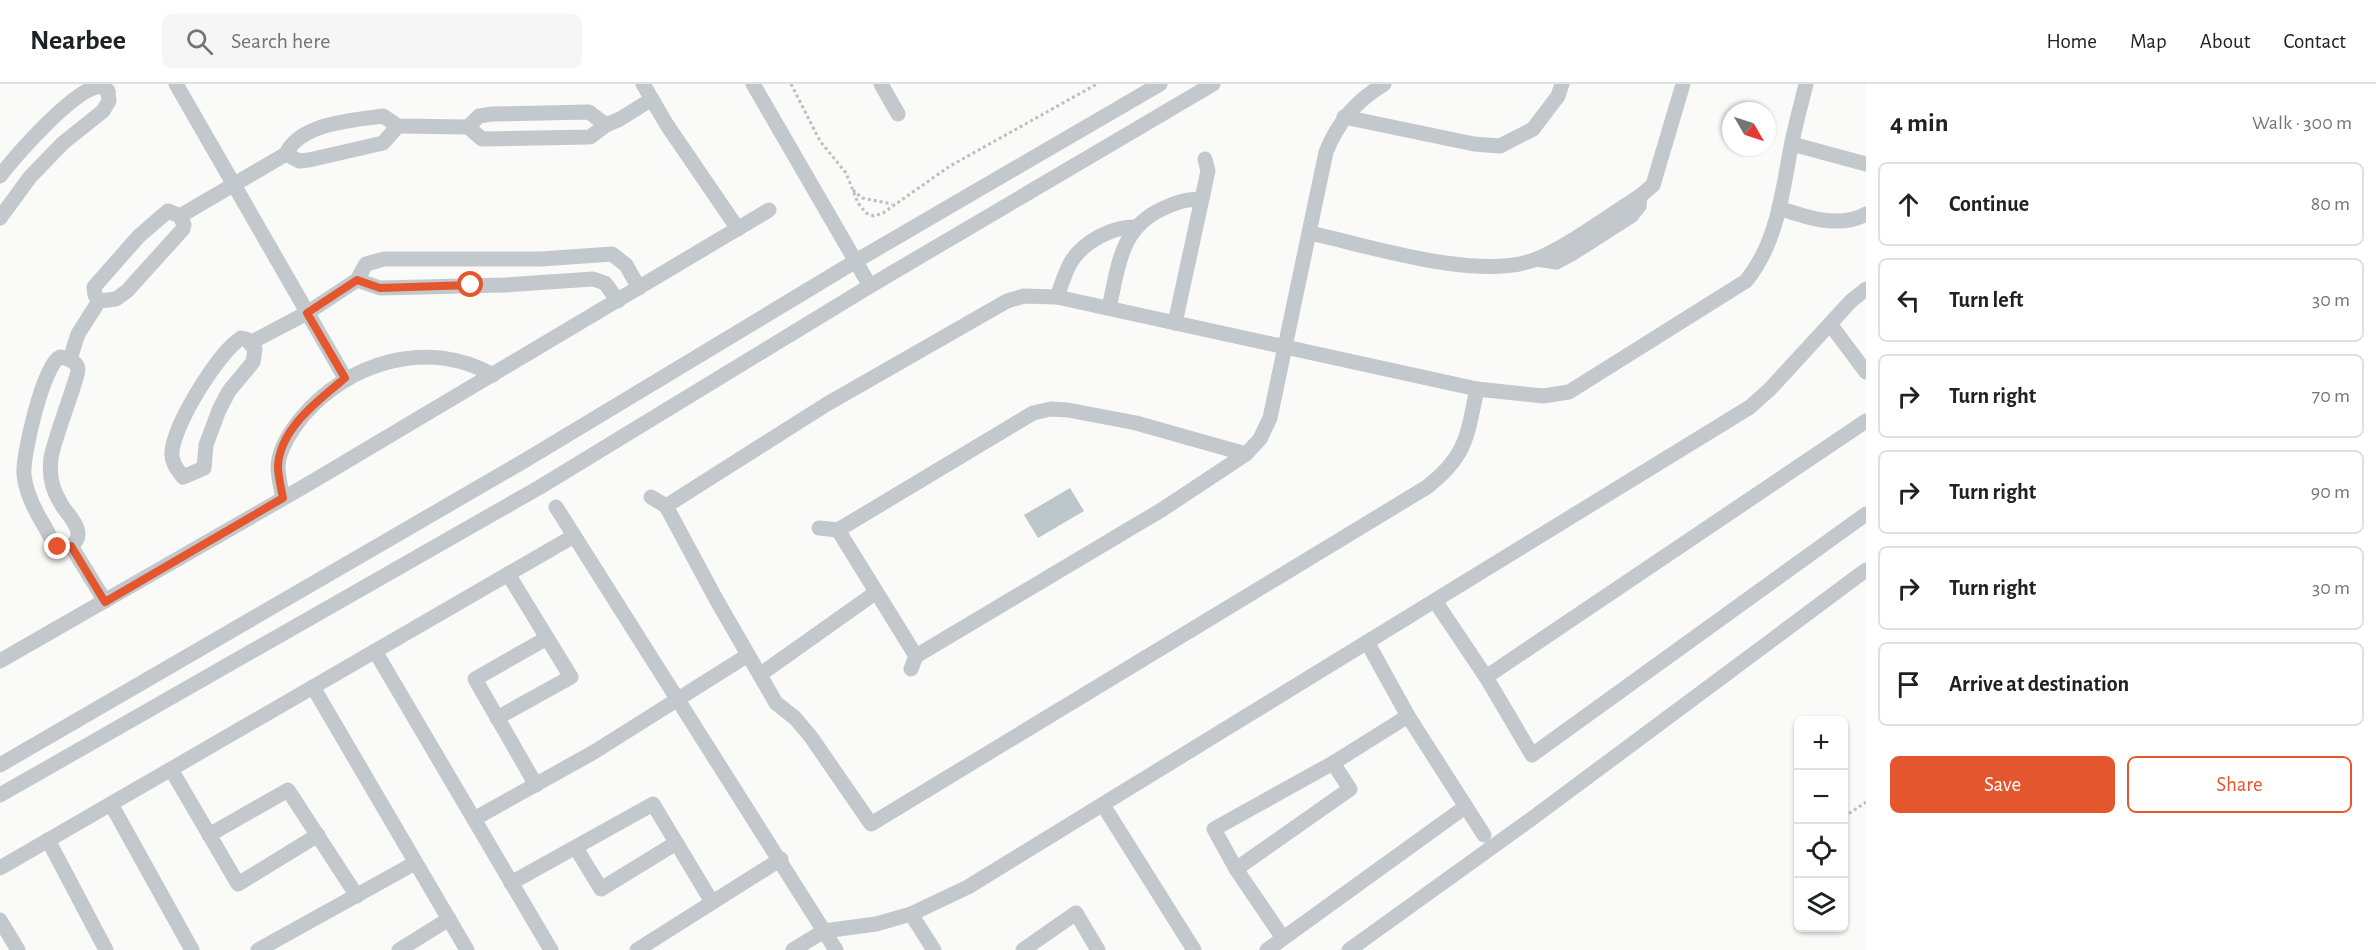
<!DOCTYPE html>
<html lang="en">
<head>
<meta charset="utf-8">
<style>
  :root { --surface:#fff; --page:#f6f6f6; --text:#202124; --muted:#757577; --line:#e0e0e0; --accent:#e4572e }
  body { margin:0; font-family:"Alegreya Sans",sans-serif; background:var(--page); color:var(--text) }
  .controls { position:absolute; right:18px; bottom:18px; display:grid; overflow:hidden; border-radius:9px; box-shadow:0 2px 4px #0004 }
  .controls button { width:54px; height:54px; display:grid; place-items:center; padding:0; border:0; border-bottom:2px solid var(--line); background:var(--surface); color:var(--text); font:30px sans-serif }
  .compass { position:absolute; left:1722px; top:18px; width:54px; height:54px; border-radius:50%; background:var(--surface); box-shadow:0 2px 4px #0004; rotate:129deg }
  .stop { position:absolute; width:18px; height:18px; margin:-14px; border:4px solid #e4572e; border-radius:50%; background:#fff }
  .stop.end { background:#e4572e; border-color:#fff; box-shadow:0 2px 6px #0008 }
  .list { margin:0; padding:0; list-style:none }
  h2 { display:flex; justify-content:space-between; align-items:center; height:78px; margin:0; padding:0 24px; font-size:26px }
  h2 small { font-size:20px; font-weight:400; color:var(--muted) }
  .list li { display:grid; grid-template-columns:39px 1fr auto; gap:18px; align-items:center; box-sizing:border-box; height:84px; margin:0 12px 12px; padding:0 12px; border:2px solid var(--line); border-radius:9px }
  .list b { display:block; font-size:22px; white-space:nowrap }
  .list em { font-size:20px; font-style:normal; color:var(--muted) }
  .actions { display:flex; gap:12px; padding:18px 24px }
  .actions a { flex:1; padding:14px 0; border:2px solid var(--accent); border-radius:9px; text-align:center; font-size:21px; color:var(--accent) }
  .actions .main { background:var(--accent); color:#fff }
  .icon { flex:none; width:33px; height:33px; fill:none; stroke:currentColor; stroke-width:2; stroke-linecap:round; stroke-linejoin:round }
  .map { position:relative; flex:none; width:1866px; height:866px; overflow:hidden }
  header { display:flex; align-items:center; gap:36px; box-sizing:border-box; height:84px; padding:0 30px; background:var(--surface); border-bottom:2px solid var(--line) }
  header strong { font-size:28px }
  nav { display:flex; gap:33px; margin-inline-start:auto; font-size:21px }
  .search { width:420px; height:54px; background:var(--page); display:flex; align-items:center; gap:15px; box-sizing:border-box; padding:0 21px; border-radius:9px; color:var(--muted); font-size:22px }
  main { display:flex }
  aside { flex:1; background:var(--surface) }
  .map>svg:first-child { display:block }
</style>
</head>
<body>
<header>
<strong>Nearbee</strong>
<div class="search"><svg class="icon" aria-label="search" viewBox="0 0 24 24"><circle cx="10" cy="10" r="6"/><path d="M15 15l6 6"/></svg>Search here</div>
<nav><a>Home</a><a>Map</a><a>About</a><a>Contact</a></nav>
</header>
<main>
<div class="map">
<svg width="1866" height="866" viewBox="0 0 1866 866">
  <rect width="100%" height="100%" fill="#fafaf8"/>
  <path fill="#bbc7cb" d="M1070 404 1084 427 1038 454 1024 431Z"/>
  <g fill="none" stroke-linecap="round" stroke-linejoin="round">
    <g stroke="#bbbfc2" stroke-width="3" stroke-dasharray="3 3" stroke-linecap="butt">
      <path d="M791 0 820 57 846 89 858 119 866 129 874 132 883 129 950 82 1097 0"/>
      <path d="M853 106 862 114 892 120"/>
      <path d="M1844 733 1866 718"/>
    </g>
    <g stroke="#c3c8cc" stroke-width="15">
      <path d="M176 0 345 294"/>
      <path d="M643 0 667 41 738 145"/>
      <path d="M753 0 870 202"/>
      <path d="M881 0 898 30"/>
      <path d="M1344 33 1474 60 1500 62 1533 45 1558 12 1562 0"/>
      <path d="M468 43 479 32 492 30 589 28 606 41"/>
      <path d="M1792 60 1866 80"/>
      <path d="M286 70 299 77 309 76 383 59 398 42"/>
      <path d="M0 92C17 70 70 10 96 3 100 2 104 4 108 7"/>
      <path d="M1779 124C1806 133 1839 145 1866 130"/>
      <path d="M180 132 286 70C300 39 354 36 383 32L398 42 468 43 482 55 590 53 606 41 620 35 652 15"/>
      <path d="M0 134 30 93 63 59 103 27 109 17 108 7"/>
      <path d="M1310 149C1370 162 1482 199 1539 174 1573 159 1608 132 1640 112L1653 101 1683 0"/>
      <path d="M1537 175 1556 178 1573 169 1631 132 1639 122 1640 112"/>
      <path d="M357 196 380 204 505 201 593 195 605 199 618 217"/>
      <path d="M1057 213C1061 202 1065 188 1071 178 1083 158 1113 142 1135 143"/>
      <path d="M1109 224C1118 184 1120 144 1162 125 1177 118 1186 115 1202 115"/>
      <path d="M1175 239 1208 87 1205 75"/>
      <path d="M1830 240 1866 288"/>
      <path d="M241 254 246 255 255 265 253 278 229 307 219 326 206 361 204 384 183 393C177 385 171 378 172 368 174 340 218 269 241 254Z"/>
      <path d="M250 259 307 229 357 196 366 180 384 175H541L612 170 626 181 639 204"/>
      <path d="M60 273C67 274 76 276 78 285 79 291 53 358 51 374 49 389 52 405 60 418 65 428 78 439 78 450 78 456 75 458 71 462 55 465 52 456 45 443 35 427 26 410 24 391 22 372 44 279 60 273Z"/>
      <path d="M70 275 78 250 99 217 116 215 127 207 183 145 184 141 180 132 168 127 139 152 94 203 95 211 99 217"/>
      <path d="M651 413 666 422 716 515 776 619 795 634 811 653 871 740 1427 403C1467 372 1467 352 1477 305"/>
      <path d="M283 414C281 404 278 393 278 382 279 364 291 347 302 333 348 278 428 254 493 291"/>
      <path d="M666 422 827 320 1007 217 1024 212 1057 213 1477 305 1543 312 1569 308 1746 197C1777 159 1782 110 1791 63 1795 42 1801 21 1806 0"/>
      <path d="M556 423 836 866"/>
      <path d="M819 444 838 446 1033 329 1051 325 1068 326 1136 339 1246 370"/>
      <path d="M838 446 916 572"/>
      <path d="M71 462 105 517"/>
      <path d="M1435 517 1486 593 1532 671 1866 430"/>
      <path d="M1367 558 1408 632 1484 751"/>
      <path d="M375 567 551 866"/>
      <path d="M0 577 310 399 769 126"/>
      <path d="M911 585 916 572 1163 425 1246 370 1260 355 1270 334 1326 68C1338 38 1356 17 1384 0"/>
      <path d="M761 590 875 509"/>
      <path d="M1486 593 1866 337"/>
      <path d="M313 603 467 866"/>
      <path d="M497 634 571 593 508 490"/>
      <path d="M0 681 524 377 856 177 1160 0"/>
      <path d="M172 687 238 800 318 751"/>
      <path d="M536 701 475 595 547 554"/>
      <path d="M0 711 540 403 870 202 1213 0"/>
      <path d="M111 720 192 866"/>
      <path d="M1103 721 1194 866"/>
      <path d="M474 735 594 668 748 571"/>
      <path d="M209 751 288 706 357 812"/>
      <path d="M48 756 106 866"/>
      <path d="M576 764 601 805 676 759"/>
      <path d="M0 784 574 452"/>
      <path d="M1236 785 1350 705 1333 679"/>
      <path d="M511 799 653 720 712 818"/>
      <path d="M911 830 934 866"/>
      <path d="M0 836 18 866"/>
      <path d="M1283 854 1236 785 1214 745 1333 679 1408 632"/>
      <path d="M258 866 415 779"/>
      <path d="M399 866 449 835"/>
      <path d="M637 866 781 775"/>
      <path d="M793 866 824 847 876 840 911 830 968 803 1750 323 1770 305 1851 217 1866 205"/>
      <path d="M1023 866 1076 829 1098 866"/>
      <path d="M1267 866 1465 723"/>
      <path d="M1349 866 1534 733 1866 486"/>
    </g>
  </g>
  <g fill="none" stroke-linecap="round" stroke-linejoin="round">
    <path stroke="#e4572e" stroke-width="8" d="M58 463 71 462 105 518 283 414C281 404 278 392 278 382 280 344 319 316 345 294L307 229 357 196 380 204 471 201"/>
  </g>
</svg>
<div class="controls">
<button>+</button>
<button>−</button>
<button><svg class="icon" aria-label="locate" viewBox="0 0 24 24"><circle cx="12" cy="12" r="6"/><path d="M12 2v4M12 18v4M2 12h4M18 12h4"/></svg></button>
<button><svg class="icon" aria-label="layers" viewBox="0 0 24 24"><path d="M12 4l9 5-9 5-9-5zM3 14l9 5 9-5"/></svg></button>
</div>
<svg class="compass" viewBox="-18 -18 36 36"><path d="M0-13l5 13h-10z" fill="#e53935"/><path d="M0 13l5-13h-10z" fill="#757577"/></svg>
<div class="stop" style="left:471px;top:201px"></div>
<div class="stop end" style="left:58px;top:463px"></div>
</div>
<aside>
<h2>4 min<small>Walk · 300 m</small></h2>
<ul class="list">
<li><svg class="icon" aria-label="ahead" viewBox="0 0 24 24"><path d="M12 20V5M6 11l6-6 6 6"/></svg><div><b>Continue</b></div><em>80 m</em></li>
<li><svg class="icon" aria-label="left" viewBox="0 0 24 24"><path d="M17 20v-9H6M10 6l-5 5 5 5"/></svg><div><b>Turn left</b></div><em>30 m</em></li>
<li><svg class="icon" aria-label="right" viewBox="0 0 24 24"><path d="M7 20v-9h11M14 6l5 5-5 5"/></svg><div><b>Turn right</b></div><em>70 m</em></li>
<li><svg class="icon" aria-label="right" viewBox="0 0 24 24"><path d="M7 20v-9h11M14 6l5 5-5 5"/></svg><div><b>Turn right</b></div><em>90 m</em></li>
<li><svg class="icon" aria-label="right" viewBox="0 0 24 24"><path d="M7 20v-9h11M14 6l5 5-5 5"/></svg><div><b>Turn right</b></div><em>30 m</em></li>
<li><svg class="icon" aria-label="arrive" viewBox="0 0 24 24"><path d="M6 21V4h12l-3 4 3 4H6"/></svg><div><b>Arrive at destination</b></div></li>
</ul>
<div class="actions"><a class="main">Save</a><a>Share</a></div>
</aside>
</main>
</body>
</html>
